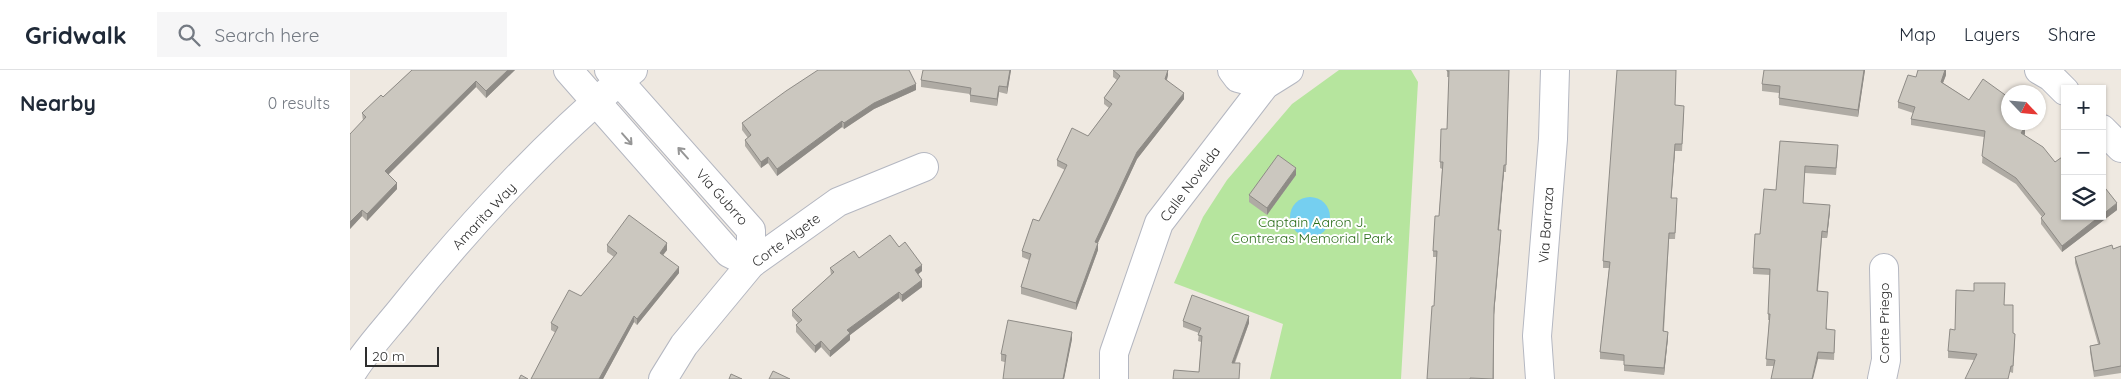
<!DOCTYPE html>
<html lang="en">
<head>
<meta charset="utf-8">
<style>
  :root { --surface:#fff; --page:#f6f6f7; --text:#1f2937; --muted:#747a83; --line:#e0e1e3 }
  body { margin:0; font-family:Quicksand,sans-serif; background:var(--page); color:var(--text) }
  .controls { position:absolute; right:15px; top:15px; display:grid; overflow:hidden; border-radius:0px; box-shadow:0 1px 4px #0004 }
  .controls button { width:45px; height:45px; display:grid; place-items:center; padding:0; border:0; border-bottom:1px solid var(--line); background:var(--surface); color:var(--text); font:25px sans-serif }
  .compass { position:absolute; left:1651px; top:15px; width:45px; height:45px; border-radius:50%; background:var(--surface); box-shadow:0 1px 4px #0004; rotate:116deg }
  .scale { position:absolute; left:15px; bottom:12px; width:74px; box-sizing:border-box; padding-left:5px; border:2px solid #2e2e2e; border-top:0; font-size:14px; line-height:18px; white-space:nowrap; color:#2e2e2e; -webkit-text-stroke:4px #fff; paint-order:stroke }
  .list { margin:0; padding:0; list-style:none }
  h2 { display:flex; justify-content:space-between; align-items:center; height:65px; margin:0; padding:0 20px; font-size:21px }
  h2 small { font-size:16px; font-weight:400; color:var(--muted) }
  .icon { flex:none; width:28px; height:28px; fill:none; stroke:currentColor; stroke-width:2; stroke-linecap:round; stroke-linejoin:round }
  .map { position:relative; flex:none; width:1771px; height:309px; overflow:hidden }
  header { display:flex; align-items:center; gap:30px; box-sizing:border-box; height:70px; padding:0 25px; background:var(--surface); border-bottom:1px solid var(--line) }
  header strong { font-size:24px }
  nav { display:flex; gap:28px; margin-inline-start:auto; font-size:18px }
  .search { width:350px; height:45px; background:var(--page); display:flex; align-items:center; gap:12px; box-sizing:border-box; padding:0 18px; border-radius:0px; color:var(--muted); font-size:19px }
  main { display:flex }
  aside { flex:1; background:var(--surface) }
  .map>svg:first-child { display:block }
</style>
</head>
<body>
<header>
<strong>Gridwalk</strong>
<div class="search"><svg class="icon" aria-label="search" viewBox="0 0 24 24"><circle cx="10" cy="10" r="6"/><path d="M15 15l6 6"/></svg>Search here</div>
<nav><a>Map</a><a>Layers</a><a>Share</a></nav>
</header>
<main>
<aside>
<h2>Nearby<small>0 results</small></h2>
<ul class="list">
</ul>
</aside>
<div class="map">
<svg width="1771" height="309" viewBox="0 0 1771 309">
  <rect width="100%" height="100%" fill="#efe9e1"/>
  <path fill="#b6e59e" d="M989 0H1061L1068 12 1051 309H920L933 254 824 213 853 147 877 110 942 34Z"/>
  <circle fill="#75cff0" cx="960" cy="147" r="20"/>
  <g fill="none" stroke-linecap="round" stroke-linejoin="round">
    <defs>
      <g id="minor">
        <path d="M218 0 379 183 401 194V160L259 0"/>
        <path d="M882 0 888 8 915 15 911 0"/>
        <path d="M1689 0 1701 7 1715 21"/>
        <path d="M1752 59 1771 78"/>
        <path d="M313 309 334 275 401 194 488 132 574 97"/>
        <path d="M764 309V283L809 153 915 15 939 0"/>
        <path d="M1190 309 1187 266 1203 69 1205 0"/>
        <path d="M1532 309 1536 290 1534 198"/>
      </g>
      <path id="tertiary" d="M0 306C14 282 34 261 51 240 118 156 200 68 283 0"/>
    </defs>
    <use href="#minor" stroke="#b4b7c1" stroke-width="30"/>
    <use href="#tertiary" stroke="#b4b7c1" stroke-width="30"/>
    <use href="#minor" stroke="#fff" stroke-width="28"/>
    <use href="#tertiary" stroke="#fff" stroke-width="28"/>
  </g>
  <g fill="#afaba4">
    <path d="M62 0H165L136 28 126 17 38 104 47 119 17 151 12 146 0 159 13 51 12 43 33 27Z"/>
    <path d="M661 0 657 24 649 22 647 36 620 32V24L571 17V10Z"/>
    <path d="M763 0H818V5L817 10 834 29 787 89 748 173V180L726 240 671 224V217L679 190 672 187V181L689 151 715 100 707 96V90L738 66 759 38 754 34V28L767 10 763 7Z"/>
    <path d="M1097 0H1159L1156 102H1154L1149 160 1151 166 1144 245V309H1077L1084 236 1087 187H1083V181L1089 146 1092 99 1090 98V92L1097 59 1099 7H1097Z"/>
    <path d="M1515 0 1508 47 1429 35V23L1412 21V14Z"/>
    <path d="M1596 0V5L1593 13 1619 30 1658 52H1679L1675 58V64L1674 65 1705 92 1767 140 1712 182 1691 154V148L1692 147 1666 114 1632 93 1634 67 1561 55V49L1563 43 1548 38V32L1566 7Z"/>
    <path d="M566 20 524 39 494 59 492 57 427 106 418 93 411 98 395 76V70L398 68 392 60V53Z"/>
    <path d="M1334 42 1332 81H1325L1321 128 1327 135 1325 169H1319L1314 261 1318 268 1314 305 1274 301V291L1250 289V282L1259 198H1253V191Z"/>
    <path d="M1430 71 1488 82 1486 105 1455 103 1453 133 1480 141 1477 168H1472L1468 221 1477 259 1485 266 1484 290 1468 289 1424 296H1416L1419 250H1418V244L1420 205 1403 204V198L1410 164 1426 120Z"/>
    <path d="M946 105 917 145 899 132V125Z"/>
    <path d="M257 175 317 180 313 185 329 203 287 255 284 252 253 309H181L206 263 201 260V253L231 226 264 187 257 182Z"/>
    <path d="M1771 176V303L1744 307 1740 282V276L1748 274 1725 193V187L1763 179Z"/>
    <path d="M549 177 572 201 568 204 572 217 552 232 549 228 500 265V270L480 287 471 277 465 283 446 262V255L448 253 442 246V240L481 205 480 198Z"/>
    <path d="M1654 235 1665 270 1663 303 1624 290 1598 288V281L1605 260Z"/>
    <path d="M833 251 899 253 885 293 890 300 849 302 851 272 848 271 849 263 833 257Z"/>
    <path d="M722 269 714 309 651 291V284Z"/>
  </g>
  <g fill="#8e8b86">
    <path d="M158 0H165L136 28V21Z"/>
    <path d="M660 0H661L657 24V17Z"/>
    <path d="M818 0V5L815 15V9Z"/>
    <path d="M1514 0H1515L1508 47V40Z"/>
    <path d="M1595 0H1596V5L1591 18V12Z"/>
    <path d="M126 11V17L35 108V101Z"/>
    <path d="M566 14V20L524 39 494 59V53L524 33Z"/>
    <path d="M649 16V22L647 36V29Z"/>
    <path d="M834 23V29L787 89 745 179V172L787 82Z"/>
    <path d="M492 51V57L427 106V99Z"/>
    <path d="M1674 52H1679L1675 58V64L1671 70 1672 55Z"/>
    <path d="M1325 74V81L1321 134V128Z"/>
    <path d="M418 87V93L411 98V92Z"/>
    <path d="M1154 95V102L1148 166V160Z"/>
    <path d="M946 98V105L917 145V138Z"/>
    <path d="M47 113V119L17 151V144Z"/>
    <path d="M1767 133V140L1712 182V176L1750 146H1752V145Z"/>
    <path d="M1480 135V141L1477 168V162Z"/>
    <path d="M12 140V146L0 159V152Z"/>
    <path d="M1151 160 1144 245 1143 309 1144 238Z"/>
    <path d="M317 173V180L310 189V183Z"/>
    <path d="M748 173V180L726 240V233Z"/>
    <path d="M572 195V201L565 207V200Z"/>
    <path d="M329 197V203L287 255V249Z"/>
    <path d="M572 210V217L552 232V225Z"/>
    <path d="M549 222V228L500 265V270L480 287V281L497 260Z"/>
    <path d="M284 246V252L253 309H249Z"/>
    <path d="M899 246V253L882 299V293Z"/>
    <path d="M722 262V269L714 309H713Z"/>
    <path d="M1318 262V268L1314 305V298Z"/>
    <path d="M471 271V277L465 283V276Z"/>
    <path d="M1468 282V289L1463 309H1462Z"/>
  </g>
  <g fill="#cbc7bf" stroke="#8e8b86">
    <path d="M62 0H158L136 21 126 11 35 101 47 113 17 144 12 140 0 152V64L16 47 12 43 31 25 33 27Z"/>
    <path d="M468 0H559L566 14 524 33 494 53 492 51 427 99 418 87 411 92 395 70 401 65 392 53 436 21Z"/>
    <path d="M573 0H660L657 17 649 16 647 29 620 25 621 18 571 10Z"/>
    <path d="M763 0H818L815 9 834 23 787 82 745 172 748 173 726 233 671 217 681 184 672 181 683 149 689 151 717 95 707 90 722 58 738 66 762 34 754 28 770 6Z"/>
    <path d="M1097 0H1159L1156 95H1154L1148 160H1151L1144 238 1143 309 1120 308V309H1077L1082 236H1084L1087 181H1083L1085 146H1089L1093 92H1090L1091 59H1097L1099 1H1097Z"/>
    <path d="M1267 0H1326L1325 35 1334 36 1332 74H1325L1321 128H1327L1325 163H1319L1313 261 1318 262 1314 298 1274 295V285L1250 282 1260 192 1253 191Z"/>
    <path d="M1414 0H1514L1508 40 1429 28 1430 16 1412 14Z"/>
    <path d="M1568 0H1595L1591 12 1619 30 1633 9 1658 27V52H1674L1672 55 1675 57 1671 63 1693 77 1705 92 1715 85V146H1750L1712 176 1691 148 1695 144 1666 108 1632 86 1635 61 1561 49 1565 37 1548 32 1558 5 1566 7Z"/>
    <path d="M1430 71 1488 75 1486 98 1455 96 1453 133 1480 135 1477 162 1472 161 1467 221 1478 222 1476 259 1485 260 1484 283 1468 282 1462 309H1421L1425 290 1416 289 1420 244H1418L1420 199 1403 198 1405 164H1410L1414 119 1426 120Z"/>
    <path d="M928 85 946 98 917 138 899 125Z"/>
    <path d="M1752 114 1767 133 1752 145Z"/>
    <path d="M279 145 317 173 310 183 329 197 287 249 284 246 249 309H181L208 257 201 253 219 220 231 226 267 183 257 175Z"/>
    <path d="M540 165 549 177 555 172 572 195 565 200 572 210 552 225 549 222 497 260 500 263 480 281 471 271 465 276 446 255 452 250 442 240 484 202 480 198 504 181 509 188Z"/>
    <path d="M1762 175 1763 179 1771 176V296L1744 301 1740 276 1750 274 1725 187Z"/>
    <path d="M1624 213H1655L1654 235H1663V263L1665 264 1663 296H1661L1658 309H1615L1627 284 1598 281 1600 259 1605 260 1606 220 1624 221Z"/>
    <path d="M842 225 899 246 882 293H890L889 309H823L824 300 849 302 852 266 848 265 851 258 833 251Z"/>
    <path d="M658 250 722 262 713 309H653L656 285 651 284Z"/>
    <path d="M423 301 440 309H419Z"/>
    <path d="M381 304 392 309H379Z"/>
    <path d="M171 305 178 309H169Z"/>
  </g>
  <defs><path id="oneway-shaft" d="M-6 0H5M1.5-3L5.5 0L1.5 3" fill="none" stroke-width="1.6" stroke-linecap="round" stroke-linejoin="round" transform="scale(1.25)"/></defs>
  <g stroke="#969696">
    <use href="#oneway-shaft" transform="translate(277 69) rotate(49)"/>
    <use href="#oneway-shaft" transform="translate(333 83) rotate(-132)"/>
  </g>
  <g text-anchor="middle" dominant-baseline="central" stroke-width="4" stroke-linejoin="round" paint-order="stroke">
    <g font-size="14" fill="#2e2e2e" stroke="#fff">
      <text transform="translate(840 114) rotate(-53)">Calle Novelda</text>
      <text transform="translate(372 127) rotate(48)">Via Gubrro</text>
      <text transform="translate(134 146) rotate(-47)">Amarita Way</text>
      <text transform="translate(1196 155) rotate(-86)">Via Barraza</text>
      <text transform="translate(436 170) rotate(-36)">Corte Algete</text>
      <text transform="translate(1534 253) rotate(-90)">Corte Priego</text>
    </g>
    <g font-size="14" fill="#2c6e1b" stroke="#fff">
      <text x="962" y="152">Captain Aaron J.<tspan x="962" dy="16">Contreras Memorial Park</tspan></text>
    </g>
  </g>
</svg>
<div class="controls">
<button>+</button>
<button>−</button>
<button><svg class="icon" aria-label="layers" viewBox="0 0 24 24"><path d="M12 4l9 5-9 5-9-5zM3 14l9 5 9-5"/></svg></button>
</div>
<svg class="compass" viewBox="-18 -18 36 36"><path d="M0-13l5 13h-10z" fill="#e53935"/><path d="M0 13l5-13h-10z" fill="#747a83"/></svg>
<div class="scale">20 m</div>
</div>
</main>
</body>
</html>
